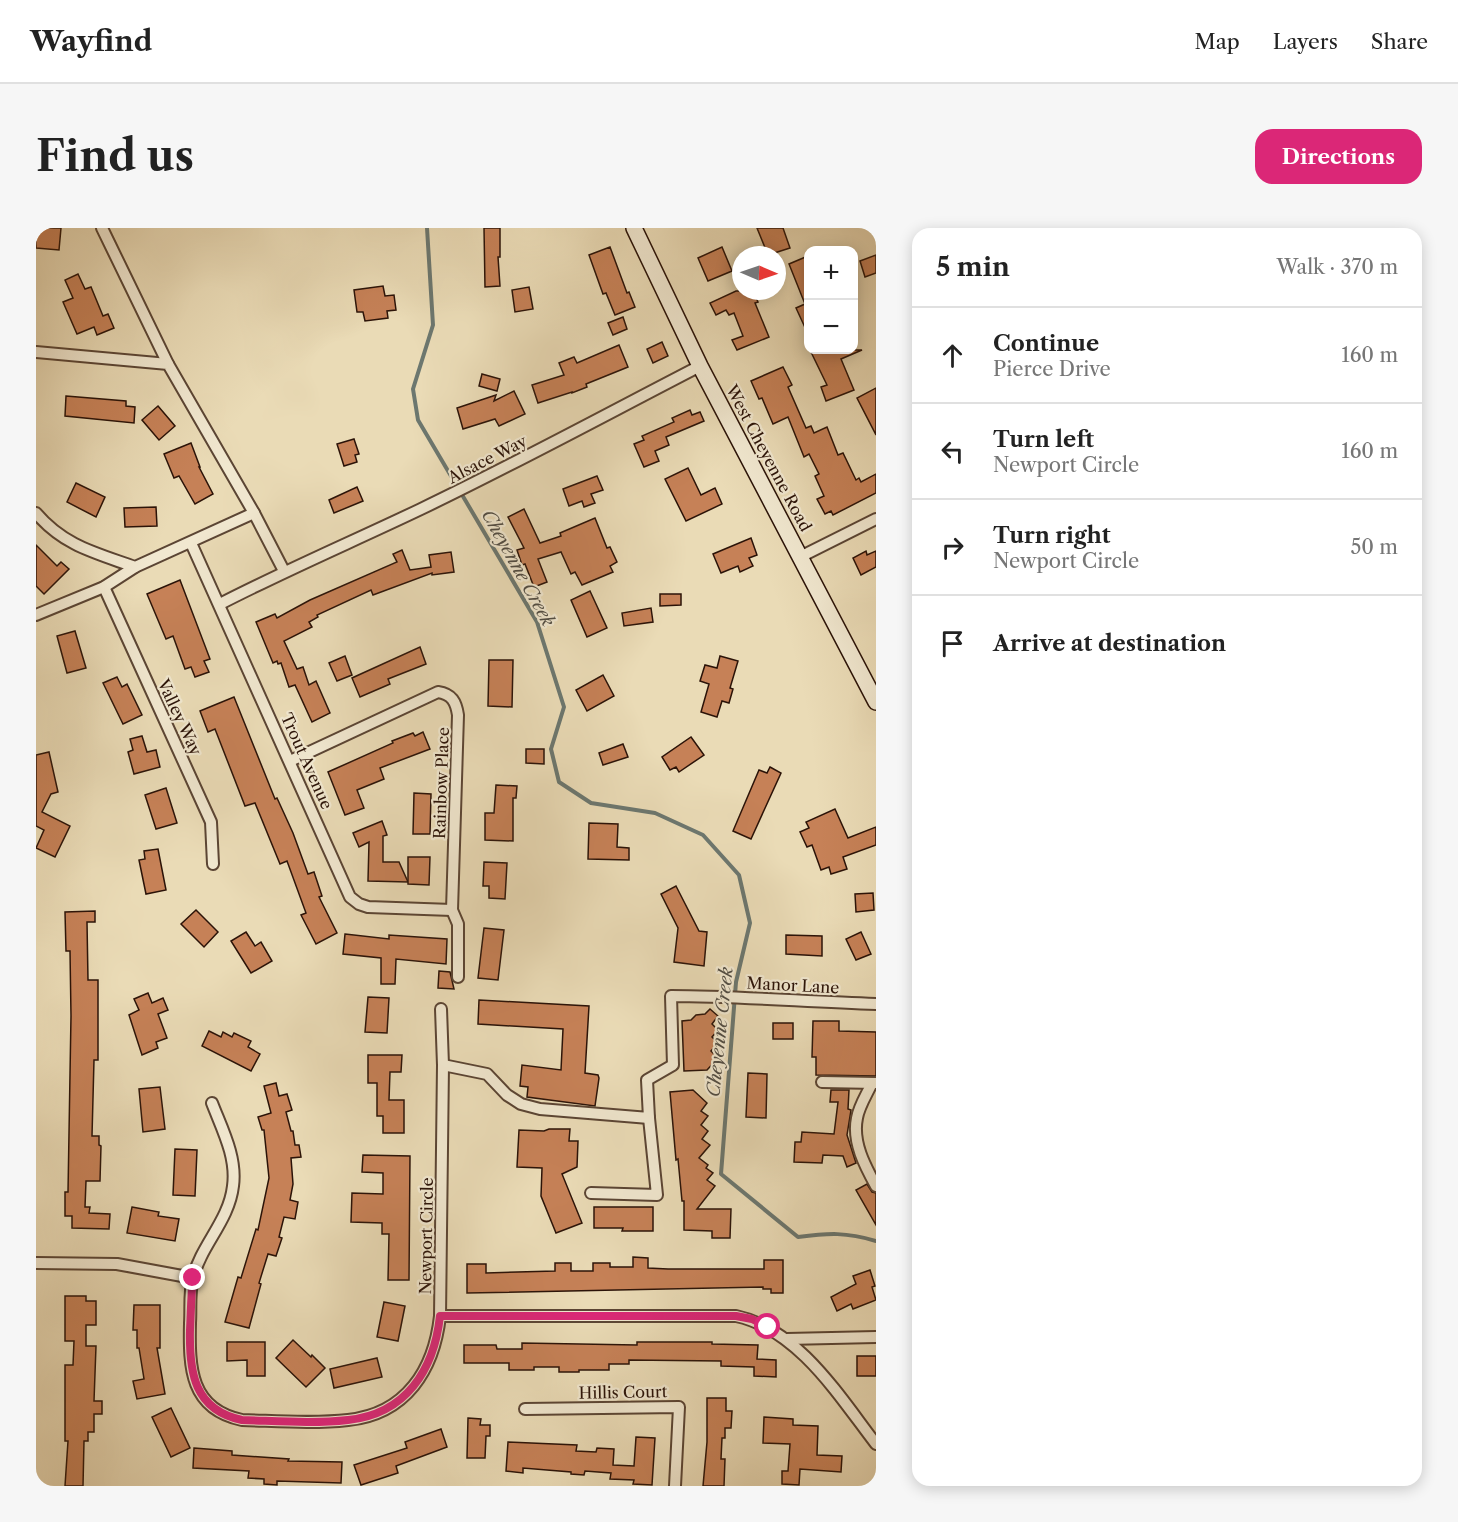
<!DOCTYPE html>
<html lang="en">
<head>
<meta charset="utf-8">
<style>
  :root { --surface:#fff; --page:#f6f6f6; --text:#222; --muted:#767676; --line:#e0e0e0; --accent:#db2777 }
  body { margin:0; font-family:"Libre Caslon Text",serif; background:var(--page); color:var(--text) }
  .controls { position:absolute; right:18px; top:18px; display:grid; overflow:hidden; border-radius:12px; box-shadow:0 3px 15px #0003 }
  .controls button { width:54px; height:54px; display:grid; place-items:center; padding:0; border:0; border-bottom:2px solid var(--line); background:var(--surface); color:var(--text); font:30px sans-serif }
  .compass { position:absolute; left:696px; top:18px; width:54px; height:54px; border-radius:50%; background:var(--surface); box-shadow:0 3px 15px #0003; rotate:92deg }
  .stop { position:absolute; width:18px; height:18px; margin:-14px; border:4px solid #db2777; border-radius:50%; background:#fff }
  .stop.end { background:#db2777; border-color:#fff; box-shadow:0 2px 6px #0008 }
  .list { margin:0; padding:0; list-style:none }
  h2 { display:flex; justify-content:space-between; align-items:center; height:78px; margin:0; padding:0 24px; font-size:26px }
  h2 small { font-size:20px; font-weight:400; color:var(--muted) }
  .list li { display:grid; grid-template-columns:39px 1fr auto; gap:18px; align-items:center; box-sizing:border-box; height:96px; padding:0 24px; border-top:2px solid var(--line) }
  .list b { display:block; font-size:22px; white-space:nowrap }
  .list p { margin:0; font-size:20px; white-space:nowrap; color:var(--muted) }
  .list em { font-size:20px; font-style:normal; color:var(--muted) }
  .icon { flex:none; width:33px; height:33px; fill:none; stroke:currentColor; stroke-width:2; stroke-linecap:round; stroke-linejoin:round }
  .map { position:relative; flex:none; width:840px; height:1258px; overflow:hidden; border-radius:18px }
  header { display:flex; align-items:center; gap:36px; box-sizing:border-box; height:84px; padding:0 30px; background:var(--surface); border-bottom:2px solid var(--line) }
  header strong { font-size:28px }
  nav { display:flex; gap:33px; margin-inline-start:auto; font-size:21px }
  .intro { display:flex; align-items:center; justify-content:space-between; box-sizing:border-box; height:144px; padding:0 36px }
  h1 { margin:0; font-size:42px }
  .button { padding:15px 27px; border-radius:18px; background:var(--accent); color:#fff; font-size:21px; font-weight:700 }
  main { display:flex; gap:36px; padding:0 36px }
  aside { flex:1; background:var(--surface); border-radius:18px; box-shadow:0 3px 15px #0003 }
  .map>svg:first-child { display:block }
</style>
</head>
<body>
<header>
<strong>Wayfind</strong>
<nav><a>Map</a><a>Layers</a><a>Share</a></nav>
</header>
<div class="intro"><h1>Find us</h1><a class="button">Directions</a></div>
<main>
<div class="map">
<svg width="840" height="1258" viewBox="0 0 840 1258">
  <rect width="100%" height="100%" fill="#eadbb6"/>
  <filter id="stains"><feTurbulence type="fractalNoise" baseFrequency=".00333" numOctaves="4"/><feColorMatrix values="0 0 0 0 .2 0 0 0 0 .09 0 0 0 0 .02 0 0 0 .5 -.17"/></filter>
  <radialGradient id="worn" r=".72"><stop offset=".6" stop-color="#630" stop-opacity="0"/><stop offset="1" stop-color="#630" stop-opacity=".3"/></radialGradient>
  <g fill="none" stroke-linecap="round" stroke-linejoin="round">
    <path stroke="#6c776f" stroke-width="4" d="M391 0 397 97 377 161 382 192 501 394 528 479 515 521 523 554 555 575 619 585 667 607 703 647 714 695 700 754 685 946 762 1009C793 1005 810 1004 840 1013"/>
  </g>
  <g fill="#c68157" stroke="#2b1308" stroke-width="1.5">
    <path d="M0 0H25L23 22 0 20Z"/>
    <path d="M448 0H464V29H462L464 58 449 59Z"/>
    <path d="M721 0H747L754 20 732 27Z"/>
    <path d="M574 19 591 65 593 64 599 79 579 87 570 65 567 66 553 27Z"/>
    <path d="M686 19 696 43 672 53 662 30Z"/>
    <path d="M840 27V45L829 49 824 33Z"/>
    <path d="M772 28V106L760 80 769 76 753 36Z"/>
    <path d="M42 46 49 61 55 59 67 88 72 86 78 100 61 107 58 99 41 106 27 74 37 70 29 52Z"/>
    <path d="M347 58 349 68 358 67 360 82 351 83 352 90 329 93 327 84H321L318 62Z"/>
    <path d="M493 59 497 81 479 84 476 62Z"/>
    <path d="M700 63H717L722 74 719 75 733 109 701 122 696 112 707 108 698 85 693 87 690 82 680 87 674 75Z"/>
    <path d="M587 89 591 101 577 107 572 95Z"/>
    <path d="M626 114 632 128 617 135 611 121Z"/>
    <path d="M583 117 592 139 550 156 551 159 536 165V164L502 175 496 157 528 147 523 135 538 129 541 135Z"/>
    <path d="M774 122H826L805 131 818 162 790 173 785 159 791 157Z"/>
    <path d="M747 139 756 157 752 159 770 200 775 198 778 205 791 199 802 227 807 225 820 252 823 250 825 254 840 246V265L797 287 795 283 789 286 781 271 788 268 779 248 783 246 773 226 768 229 752 189 737 196 726 170 723 171 715 153Z"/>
    <path d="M446 146 464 151 461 163 443 158Z"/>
    <path d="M840 160V207L821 170Z"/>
    <path d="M478 163 489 186 463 198 459 191 427 201 421 180 460 167 458 173Z"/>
    <path d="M30 168 90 173V178L99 179 98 195 29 188Z"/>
    <path d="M122 178 139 198 123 212 106 192Z"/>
    <path d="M654 182 656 187 664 184 668 193 630 209 633 217 619 223 623 233 608 239 598 216 608 212 606 208 638 194 636 190Z"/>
    <path d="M318 211 323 226 319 227 321 234 308 238 301 216Z"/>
    <path d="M155 215 164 239H163L177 266 159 276 143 248 138 250 128 226Z"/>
    <path d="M652 240 665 267 679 260 686 276 650 293 629 251Z"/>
    <path d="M561 248 567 262 555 266 559 275 548 279 546 273 533 278 527 261Z"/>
    <path d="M40 255 69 269 60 289 31 274Z"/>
    <path d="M321 259 327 273 298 285 293 272Z"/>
    <path d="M120 279 121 298 89 299 88 280Z"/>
    <path d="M488 281 504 315 525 308 524 305 559 290 571 320 574 319 581 334 574 338 577 344 546 357 539 344 535 346 525 324 502 331 511 354 498 359 489 336 486 337 481 322 488 320 472 289Z"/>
    <path d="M715 310 721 327 713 330 717 338 704 344 702 338 685 345 677 326Z"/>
    <path d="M0 317 21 338 25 334 33 341 8 366 0 358Z"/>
    <path d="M366 322 374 342 395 339 393 327 415 324 418 344 396 347V345L337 367 335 362 281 387 282 389 273 394 276 399 248 413 261 441 267 439 273 457 280 453 294 485 276 494 259 457 253 459 245 435 242 436 241 433 237 435 220 394 239 386 241 390 274 372 361 334 357 326Z"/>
    <path d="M830 323 831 327 840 323V339L825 347 817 330Z"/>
    <path d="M144 352 174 431 168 433 173 444 159 449 155 439 149 441 137 408 130 411 111 366Z"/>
    <path d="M554 363 571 400 551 409 535 372Z"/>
    <path d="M624 366H645V377L624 378Z"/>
    <path d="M615 380 617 394 588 398 586 385Z"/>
    <path d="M39 403 50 440 31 445 21 408Z"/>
    <path d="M384 419 390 436 352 451 354 456 324 469 316 450Z"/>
    <path d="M309 428 316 447 301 453 293 435Z"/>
    <path d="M684 428 702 433 694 460 697 461 693 475 686 473 681 489 665 484 673 456 664 453 669 437 681 440Z"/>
    <path d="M453 432H477L476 479 452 478Z"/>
    <path d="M567 447 578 468 551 483 540 462Z"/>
    <path d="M81 449 86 459 91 456 106 487 87 496 67 455Z"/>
    <path d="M198 469 239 571 241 570 257 605 272 646 278 644 286 668 283 669 301 705 280 716 265 687 270 685 251 633 244 636 219 575 209 578 179 501 172 504 164 483Z"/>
    <path d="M387 504 394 521 344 540 348 551 321 562 328 580 309 587 292 544 357 515 356 513 377 505 379 508Z"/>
    <path d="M106 508 111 524 120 522 124 539 98 546 92 524 97 522 94 511Z"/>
    <path d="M655 509 668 527 643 544 640 539 634 542 626 529Z"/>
    <path d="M587 516 592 529 567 537 563 525Z"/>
    <path d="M490 521H508V536L490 535Z"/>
    <path d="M13 524 22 564 15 566 6 584 34 598 19 629 0 620 8 602 0 598V527Z"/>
    <path d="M734 539 745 545 715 611 697 603 723 542 731 545Z"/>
    <path d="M460 557 481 558 480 570H477V613L449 612V585H458Z"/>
    <path d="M130 560 141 595 120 601 109 567Z"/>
    <path d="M378 565 395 566 394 606H377Z"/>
    <path d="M799 581 812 610 840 599V617L807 629 811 641 795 646 793 639 785 642 776 617 771 619 764 604 773 600 770 594Z"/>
    <path d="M346 593 351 607 347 608V634H363L372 654 332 653 333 614 323 619 317 605Z"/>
    <path d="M553 595 582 596 581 619 593 620V632L552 631Z"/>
    <path d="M122 621 130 662 110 666 103 632 109 631 108 623Z"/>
    <path d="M372 629H394L393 657 372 656Z"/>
    <path d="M448 634 471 635 469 671 453 670V658H447Z"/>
    <path d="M640 658 663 703 671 704 668 738 638 734 642 700 625 666Z"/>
    <path d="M837 665 838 682 820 684 819 666Z"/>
    <path d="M160 682 182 704 168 719 145 696Z"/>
    <path d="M59 683V694H51L52 752H62V832H58L56 908H63V917L65 918 64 953H50L49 979H54L53 985 74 986 73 1001 36 1000V988H29V964H32L35 788 34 723H30L29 684Z"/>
    <path d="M448 700 468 702 462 752 442 750Z"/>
    <path d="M210 704 219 718 225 714 236 733 215 745 195 713Z"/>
    <path d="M825 704 835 726 820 732 810 711Z"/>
    <path d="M309 706 353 711V707L411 711 410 736 360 731 359 756H345V730L307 726Z"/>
    <path d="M750 707 786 708V728L750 726Z"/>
    <path d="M403 743 414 744 418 761 402 760Z"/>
    <path d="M112 765 116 775 127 770 132 782 122 786 131 810 120 814 122 820 106 827 93 787 103 782 98 771Z"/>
    <path d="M332 769 353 770 351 805 329 804Z"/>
    <path d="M443 772 553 778 549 845 562 847 563 850 559 878 491 869 492 859 484 858 486 837 525 842 527 801 442 796Z"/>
    <path d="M674 781 682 788 676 796 682 802 676 809 682 815 675 823 682 830 671 842 648 843 646 793 655 792 660 787 669 786Z"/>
    <path d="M777 793H803V803L840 804V848L780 847V829H776Z"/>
    <rect x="737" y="795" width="20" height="16"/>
    <path d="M173 803 185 809 187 804 196 809 198 805 215 813 212 819 224 826 215 843 166 818Z"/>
    <path d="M332 827H366L365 844H354L353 872H368V905H347V888H341V855H332Z"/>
    <path d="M712 845 731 846 730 890 710 889Z"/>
    <path d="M240 855 243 868 251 866 256 882 250 884 255 903H257L259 917H263L265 929 255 930 257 956 254 972 262 974 259 991 248 989 243 1009 246 1010 240 1028 232 1026 223 1055 225 1056 213 1100 189 1094 202 1049 205 1050 220 1001 222 1002 233 950 228 902H226L222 889 235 885 228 858Z"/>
    <path d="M124 859 129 901 107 904 103 861Z"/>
    <path d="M657 862 671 875 665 883 672 888 665 897 672 903 666 911 674 917 663 930 672 937 670 940 677 945 671 952 679 958 661 981H695L694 1010H676V1003L648 1002V973H646L642 931 640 932 634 864Z"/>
    <path d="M795 862H813L812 881 815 882 811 907 820 935 811 939 807 928 787 927 786 935 758 934 759 914H765L766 904 798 906 802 874H794Z"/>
    <path d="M513 901H534L533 913H542L541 939 526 946 546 995 520 1005 505 968 506 940 481 939 483 902 508 903Z"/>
    <path d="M139 921 161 922 159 968 137 967Z"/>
    <path d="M327 927 374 928 373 1052H352L353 1006H346V995L315 994 316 965 347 966V945L326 944Z"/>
    <path d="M831 956 836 964 840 965V997L820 962Z"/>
    <path d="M96 979 123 984 122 988 143 991 139 1013 91 1005Z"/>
    <path d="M558 979H617V1003H586L587 1000H558Z"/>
    <path d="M597 1029 612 1030V1040L632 1041H728V1032H747V1065H735V1061H727V1059L431 1065V1036H450V1045L519 1043V1035H535V1043H557V1035H574V1039H597Z"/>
    <path d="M834 1042 839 1058 836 1059 840 1072 817 1081 815 1076 801 1083 795 1069 820 1056 817 1048Z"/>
    <path d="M29 1068H50V1073H60V1097H50V1118H60L58 1173H66V1186H58V1204H52V1213H48L47 1258H29L32 1213H29V1137H37L38 1113H29Z"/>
    <path d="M348 1074 369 1078 362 1113 341 1109Z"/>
    <path d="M98 1077H124V1120H121L129 1166 101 1171 97 1153 108 1151 103 1120H101V1102H97Z"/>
    <path d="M257 1112 275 1129 276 1127 289 1140 270 1159 240 1130Z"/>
    <path d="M191 1114H229V1148H211V1132L191 1133Z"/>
    <path d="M601 1114H676V1116L722 1117 721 1131 740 1132V1149L718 1148V1139L685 1138V1133L593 1132V1136H573V1142H543V1144H523V1139H498V1142H473V1135H428V1117H460L461 1121H486V1115L601 1117Z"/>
    <rect x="821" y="1128" width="19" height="20"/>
    <path d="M341 1130 346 1149 298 1160 294 1141Z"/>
    <path d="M671 1170H690V1183H696L695 1200H689V1210H686L685 1231H689L688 1258H667L671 1214Z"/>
    <path d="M135 1180 154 1220 135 1229 116 1189Z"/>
    <path d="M728 1189 757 1191V1197L782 1198 781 1227 806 1228 805 1244 764 1241 763 1257 746 1256V1243H752L754 1216 727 1215Z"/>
    <path d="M432 1190 445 1191 444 1197H454V1208H450L449 1230H431Z"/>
    <path d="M405 1201 411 1219 360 1238 362 1245 325 1257 318 1237 371 1220 369 1214Z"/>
    <path d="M600 1209 619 1210 616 1257 597 1256 598 1252 574 1251 575 1245 549 1243 548 1247 535 1246V1244L487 1240V1245L470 1243 472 1214 541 1217 540 1223 560 1224 561 1220 578 1221 577 1237 598 1238Z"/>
    <path d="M158 1220 196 1223V1227L253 1231 252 1233 306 1234 305 1255 241 1253V1257L228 1256V1251L212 1250 213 1243 157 1240Z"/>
  </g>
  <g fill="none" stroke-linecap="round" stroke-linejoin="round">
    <defs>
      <g id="minor">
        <path d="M66 0 132 136"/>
        <path d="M0 124 132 136 218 285 248 343"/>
        <path d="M0 285C28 318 60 325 99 339L218 285"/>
        <path d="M155 315 314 669 323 676 332 679 416 682"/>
        <path d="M764 329 840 291"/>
        <path d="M68 359 175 594 177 636"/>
        <path d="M184 376C250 342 318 313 385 281 479 236 571 186 664 138"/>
        <path d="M0 387 68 359 99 339"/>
        <path d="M254 533 402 464C416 466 420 474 422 487L416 682 422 696V749"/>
        <path d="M407 837 451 846 471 867 485 876 504 881 613 890 611 852 637 837 635 768C704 768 772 774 840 776"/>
        <path d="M786 854 840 855"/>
        <path d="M836 855C831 866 823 878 821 890 816 914 829 938 840 958"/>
        <path d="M176 875C186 901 201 929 197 958 193 993 165 1017 157 1050 153 1064 155 1080 154 1095 153 1140 154 1181 206 1192 241 1193 277 1196 312 1192 370 1186 398 1142 404 1088L407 837 405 781"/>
        <path d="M555 965 621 967 613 890"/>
        <path d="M0 1035 81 1036 157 1050"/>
        <path d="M404 1088H700C762 1101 803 1168 840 1216"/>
        <path d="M751 1111 840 1109"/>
        <path d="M489 1181 643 1179 639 1258"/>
      </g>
      <path id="secondary" d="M598 0 664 138 840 474"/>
    </defs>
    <use href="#minor" stroke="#5b4534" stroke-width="14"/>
    <use href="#secondary" stroke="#2b1308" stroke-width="18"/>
    <use href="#minor" stroke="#f1e8d0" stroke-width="10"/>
    <use href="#secondary" stroke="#f1e8d0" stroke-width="15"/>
  </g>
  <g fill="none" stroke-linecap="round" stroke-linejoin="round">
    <path stroke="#db2777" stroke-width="8" d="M157 1050C155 1067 155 1084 154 1102 153 1144 158 1182 206 1192 241 1193 277 1196 312 1192 370 1186 398 1142 404 1088H700L716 1091 732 1099"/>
  </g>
  <g text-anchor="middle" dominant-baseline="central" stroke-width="4.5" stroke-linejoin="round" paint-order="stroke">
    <g font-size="16" fill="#2b1308" stroke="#f1e8d0">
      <text transform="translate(733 230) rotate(62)">West Cheyenne Road</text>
      <text transform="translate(451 231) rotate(-27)">Alsace Way</text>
      <text transform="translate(144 489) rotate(65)">Valley Way</text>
      <text transform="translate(271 533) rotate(66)">Trout Avenue</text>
      <text transform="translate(405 555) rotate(-88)">Rainbow Place</text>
      <text transform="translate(757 757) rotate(3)">Manor Lane</text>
      <text transform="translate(390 1008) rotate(-89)">Newport Circle</text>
      <text transform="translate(587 1164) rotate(-1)">Hillis Court</text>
    </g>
    <g font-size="18" font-style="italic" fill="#514d44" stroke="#f1e8d0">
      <text transform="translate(482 340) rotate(61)">Cheyenne Creek</text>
      <text transform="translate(684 804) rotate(-84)">Cheyenne Creek</text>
    </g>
  </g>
  <rect width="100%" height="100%" filter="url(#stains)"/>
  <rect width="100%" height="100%" fill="url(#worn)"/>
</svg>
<div class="controls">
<button>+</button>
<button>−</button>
</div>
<svg class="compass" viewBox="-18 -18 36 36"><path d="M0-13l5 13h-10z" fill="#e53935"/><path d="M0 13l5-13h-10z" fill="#767676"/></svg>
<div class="stop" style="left:732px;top:1099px"></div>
<div class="stop end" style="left:157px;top:1050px"></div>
</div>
<aside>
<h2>5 min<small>Walk · 370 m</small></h2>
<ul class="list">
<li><svg class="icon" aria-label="ahead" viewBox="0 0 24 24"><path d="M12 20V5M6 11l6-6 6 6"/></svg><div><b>Continue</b><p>Pierce Drive</p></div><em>160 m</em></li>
<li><svg class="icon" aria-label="left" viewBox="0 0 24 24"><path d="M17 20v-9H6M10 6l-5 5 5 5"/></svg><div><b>Turn left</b><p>Newport Circle</p></div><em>160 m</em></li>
<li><svg class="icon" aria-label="right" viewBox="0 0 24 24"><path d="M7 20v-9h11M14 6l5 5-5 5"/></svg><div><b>Turn right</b><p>Newport Circle</p></div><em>50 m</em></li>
<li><svg class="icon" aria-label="arrive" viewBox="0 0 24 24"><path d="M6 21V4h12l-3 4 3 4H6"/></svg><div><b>Arrive at destination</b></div></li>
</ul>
</aside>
</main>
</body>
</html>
